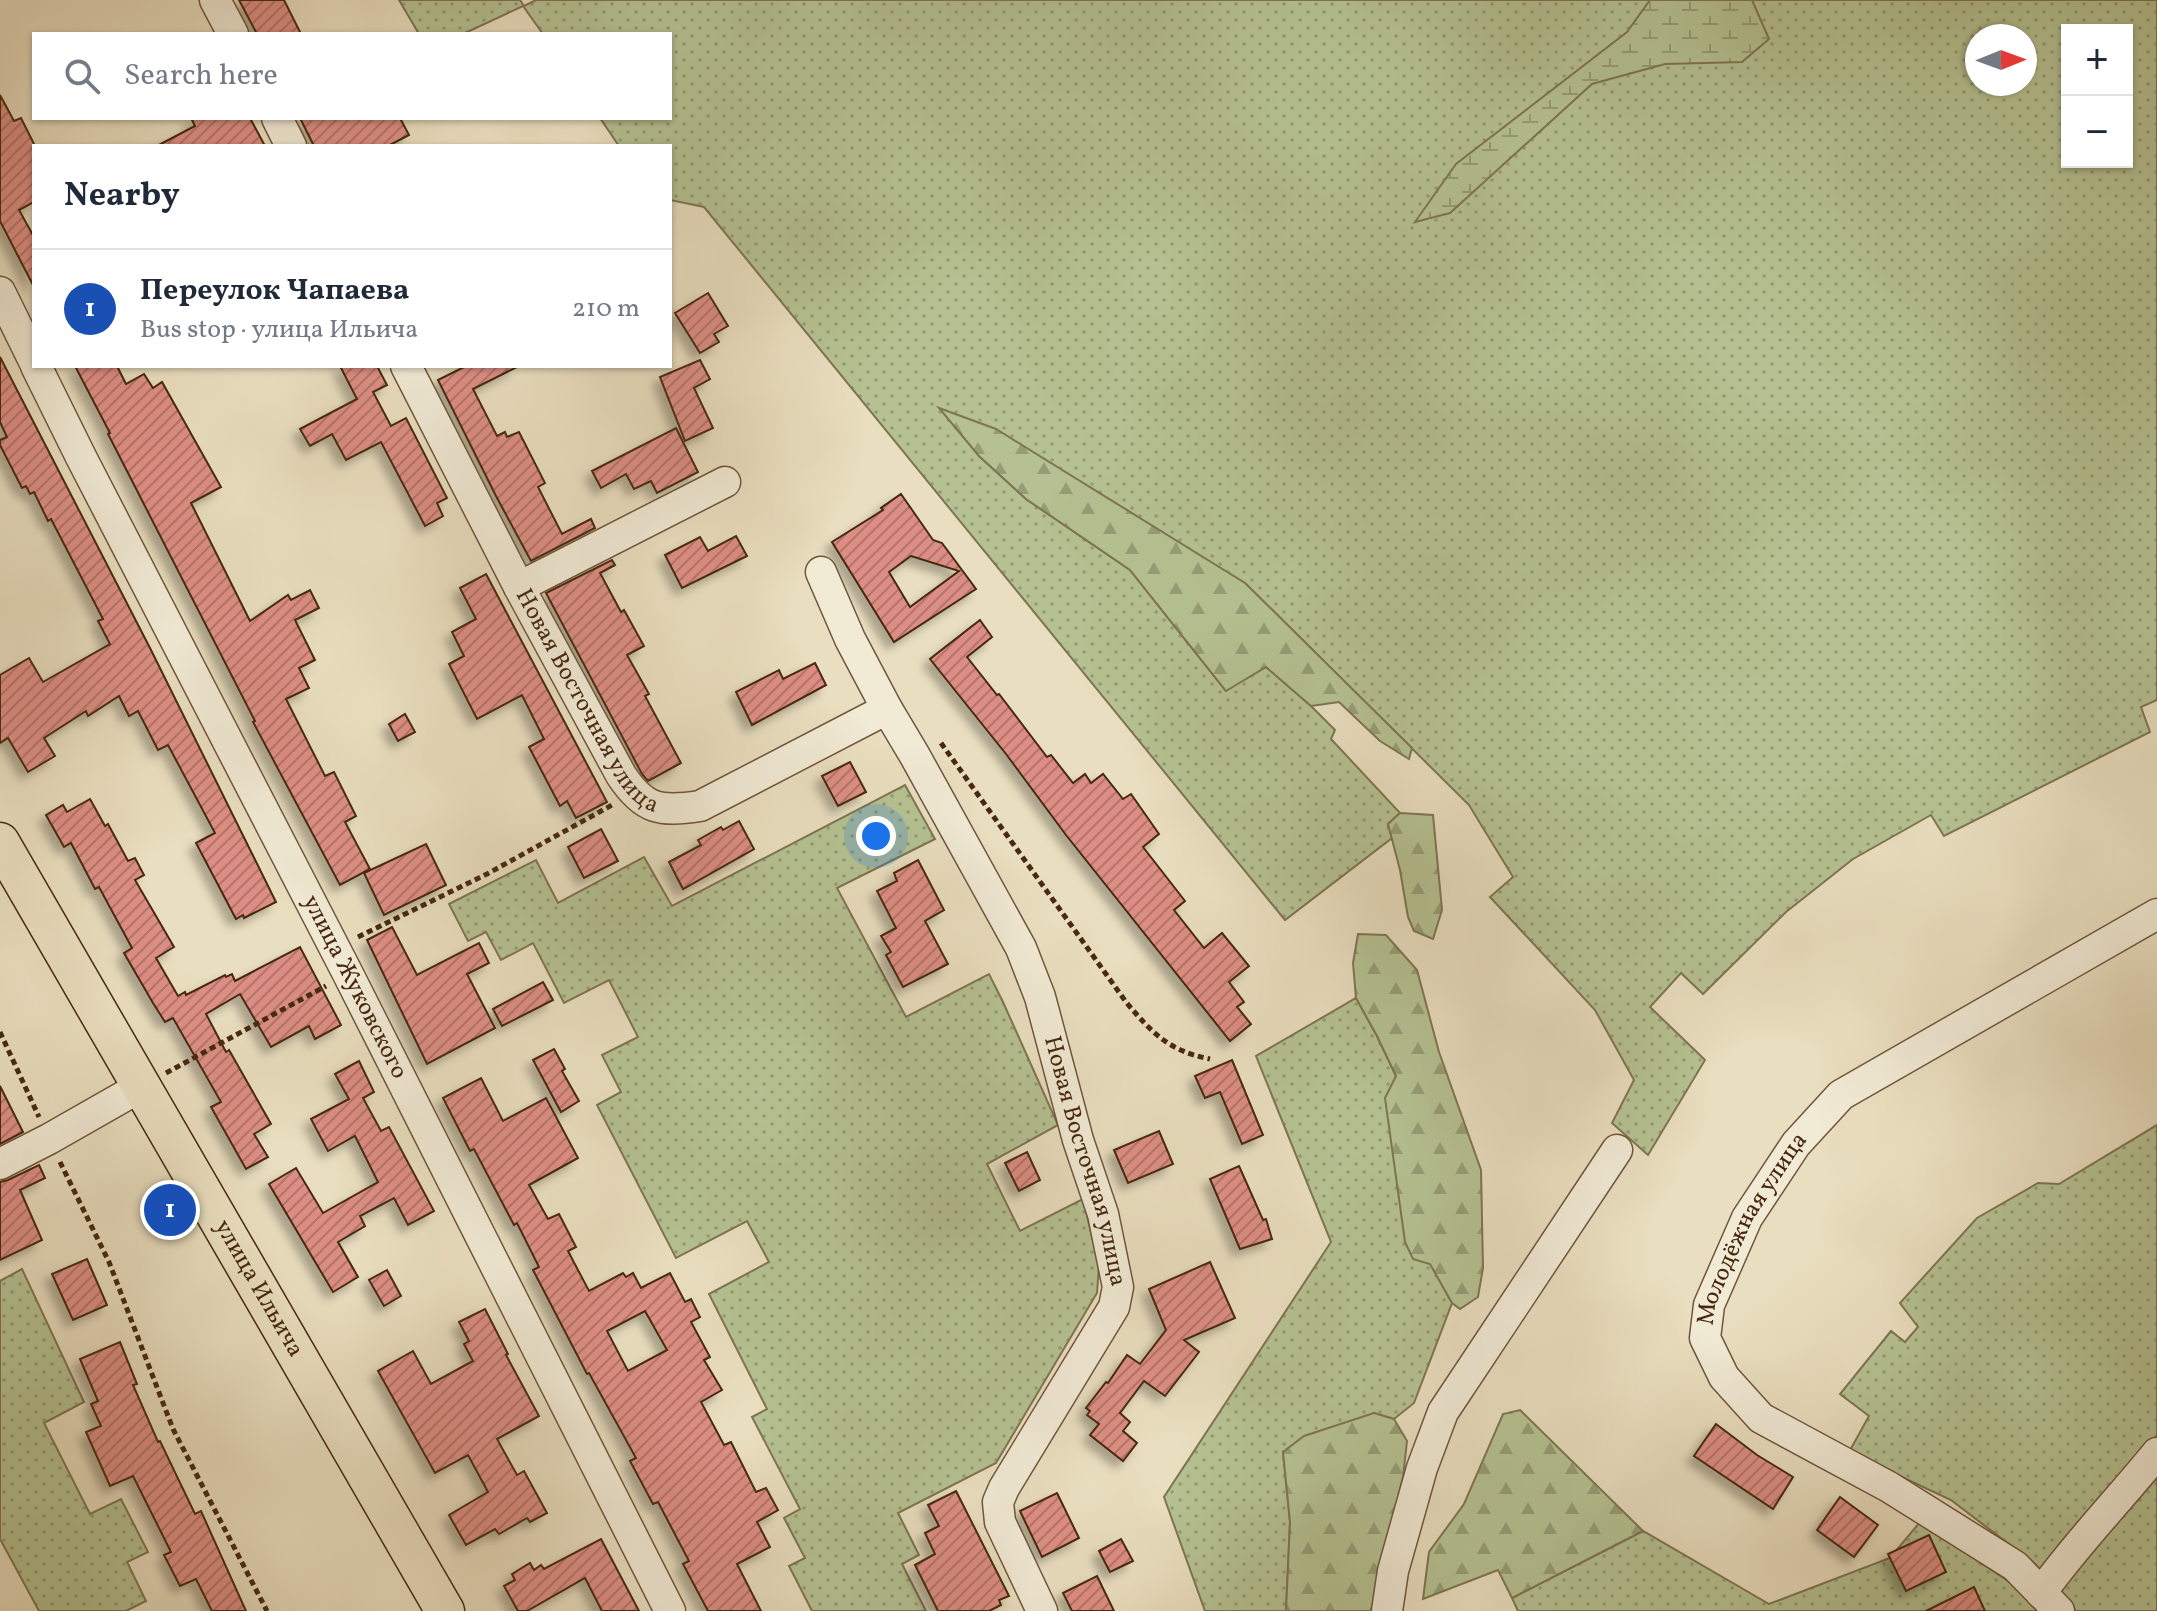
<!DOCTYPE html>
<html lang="en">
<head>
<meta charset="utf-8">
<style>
  :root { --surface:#fff; --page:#f2f2f3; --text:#1f2937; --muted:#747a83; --line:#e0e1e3; --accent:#111827 }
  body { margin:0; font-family:Vollkorn,serif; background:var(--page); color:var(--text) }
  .controls { position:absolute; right:24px; top:24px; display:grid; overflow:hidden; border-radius:0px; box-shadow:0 2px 6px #0004 }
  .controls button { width:72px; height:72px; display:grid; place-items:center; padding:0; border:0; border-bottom:2px solid var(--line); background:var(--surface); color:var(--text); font:40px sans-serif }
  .compass { position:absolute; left:1965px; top:24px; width:72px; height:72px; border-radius:50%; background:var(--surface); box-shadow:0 2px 6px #0004; rotate:89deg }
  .you { position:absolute; left:876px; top:836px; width:28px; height:28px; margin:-20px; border:6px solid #fff; border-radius:50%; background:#1a73e8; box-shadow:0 0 0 12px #1a73e833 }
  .badge { display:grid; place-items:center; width:52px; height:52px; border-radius:50%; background:var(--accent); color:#fff; font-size:26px; font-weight:700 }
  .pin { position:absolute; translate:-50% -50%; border:4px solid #fff; box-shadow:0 2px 8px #0006 }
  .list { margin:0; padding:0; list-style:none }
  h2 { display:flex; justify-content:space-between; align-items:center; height:104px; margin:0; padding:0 32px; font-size:34px }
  h2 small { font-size:26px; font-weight:400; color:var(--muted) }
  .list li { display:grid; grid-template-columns:52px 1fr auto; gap:24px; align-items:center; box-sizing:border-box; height:120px; padding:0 32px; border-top:2px solid var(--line) }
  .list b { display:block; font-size:30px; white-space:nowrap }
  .list p { margin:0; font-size:26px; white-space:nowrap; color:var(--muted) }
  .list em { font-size:26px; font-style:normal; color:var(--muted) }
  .icon { flex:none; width:44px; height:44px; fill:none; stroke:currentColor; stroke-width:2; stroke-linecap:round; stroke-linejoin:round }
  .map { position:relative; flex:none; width:2157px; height:1611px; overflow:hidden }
  .search { position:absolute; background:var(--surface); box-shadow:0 2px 6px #0004; left:32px; top:32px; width:640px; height:88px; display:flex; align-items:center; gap:20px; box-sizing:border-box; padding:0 28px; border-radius:0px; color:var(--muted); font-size:30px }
  .panel { position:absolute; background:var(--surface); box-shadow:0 2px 6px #0004; left:32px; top:144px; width:640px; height:224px; border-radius:0px }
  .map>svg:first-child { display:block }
</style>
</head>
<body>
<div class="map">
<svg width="2157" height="1611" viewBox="0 0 2157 1611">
  <defs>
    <pattern id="grass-dots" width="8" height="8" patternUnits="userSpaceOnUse" patternTransform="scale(2)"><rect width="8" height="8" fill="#b5c192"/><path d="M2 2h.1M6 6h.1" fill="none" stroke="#959d76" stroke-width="1.8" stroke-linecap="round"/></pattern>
    <pattern id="forest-firs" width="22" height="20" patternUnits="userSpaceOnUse" patternTransform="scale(2)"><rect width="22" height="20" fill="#b5c192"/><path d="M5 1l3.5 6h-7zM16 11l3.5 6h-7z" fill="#959d76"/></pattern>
    <pattern id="wetland-marsh" width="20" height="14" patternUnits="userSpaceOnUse" patternTransform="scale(2)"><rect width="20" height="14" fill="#b5c192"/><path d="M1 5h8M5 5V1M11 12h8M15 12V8" fill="none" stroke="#959d76"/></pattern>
    <pattern id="building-hatch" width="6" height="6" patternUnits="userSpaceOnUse" patternTransform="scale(2)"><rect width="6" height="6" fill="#dd8e84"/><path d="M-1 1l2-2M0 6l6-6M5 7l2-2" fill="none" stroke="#b5746b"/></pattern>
    <filter id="shadow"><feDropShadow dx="-7" dy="7" stdDeviation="4" flood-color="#0004"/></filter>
  </defs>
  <rect width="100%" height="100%" fill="#e9debf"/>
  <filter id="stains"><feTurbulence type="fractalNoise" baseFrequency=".0025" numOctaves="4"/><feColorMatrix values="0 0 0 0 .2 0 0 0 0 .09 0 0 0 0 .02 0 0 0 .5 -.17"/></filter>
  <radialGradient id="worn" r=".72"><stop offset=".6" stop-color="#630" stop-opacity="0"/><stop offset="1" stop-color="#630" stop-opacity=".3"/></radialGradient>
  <g fill="url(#grass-dots)" stroke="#7e7551" stroke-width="2" fill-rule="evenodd">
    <path d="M399 0H520L524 6 536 0H2157V700L2141 707 2150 732 1944 836 1931 815 1853 859 1786 912 1703 994 1681 973 1650 1007 1705 1060 1648 1155 1612 1123 1634 1080 1595 1010 1490 897 1513 877 1469 805 1245 583 941 409 979 456 1026 499 1130 570 1225 690 1266 667 1311 706 1335 730 1331 739 1400 813 1388 824 1392 838 1285 920 704 207 670 200V146H619L600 118H670V34H543L523 6 463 34H419ZM2067 30H2127V162H2067ZM1977 36H2025V84H1977Z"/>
    <path d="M905 785 935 839 837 888 906 1017 989 974 1003 1002 1058 1125 987 1164 1020 1231 1083 1199 1099 1266 1097 1293 996 1463 898 1513 919 1555 902 1564 926 1611H812L789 1566 805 1558 784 1518 800 1509 752 1417 767 1409 709 1294 769 1262 747 1221 676 1258 597 1105 621 1092 602 1055 638 1037 609 980 564 1003 533 943 501 960 486 932 468 941 449 904 536 860 558 903 644 857 672 906Z"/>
    <path d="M1356 998 1377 1036 1396 1076 1430 1263 1452 1303 1414 1403 1394 1419 1374 1413 1283 1452 1290 1522 1286 1611H1205L1164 1497 1331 1242 1256 1056Z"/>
    <path d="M2157 1125V1611H2076L2035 1564 1951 1500 1849 1452 1869 1416 1840 1394 1891 1331 1905 1342 1918 1327 1900 1303 1977 1218 2038 1183 2059 1184Z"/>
    <path d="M22 1269 84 1402 44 1423 90 1514 121 1499 148 1552 127 1562 146 1601 126 1611H39L0 1539V1281Z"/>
    <path d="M1920 1522 2032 1597 2038 1611H1518L1512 1598 1643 1531 1769 1604 1890 1558Z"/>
  </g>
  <g fill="url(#forest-firs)" stroke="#7e7551" stroke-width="2">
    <path d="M939 408 996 429 1245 583 1412 748 1409 759 1380 741 1339 702 1311 706 1266 667 1226 691 1130 570 1026 499 979 456Z"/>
    <path d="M1400 813 1433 815 1442 910 1433 939 1414 931 1408 917 1400 870 1388 824Z"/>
    <path d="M1358 934 1386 935 1417 970 1439 1052 1481 1170 1483 1268 1478 1297 1460 1309 1452 1303 1430 1264 1413 1259 1405 1242 1385 1098 1396 1076 1377 1036 1356 998 1353 963Z"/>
    <path d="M1520 1410 1643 1531 1512 1598 1498 1570 1423 1599 1429 1552 1464 1504 1503 1414Z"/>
    <path d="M1374 1413 1394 1419 1407 1441 1403 1477 1371 1611H1286L1290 1522 1283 1452 1304 1436Z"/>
  </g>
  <path fill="url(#wetland-marsh)" stroke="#7e7551" stroke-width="2" d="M1650 0H1752L1769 39 1742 62 1665 64 1592 84 1450 213 1415 222 1456 164 1627 32Z"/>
  <g fill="url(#building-hatch)" stroke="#472910" stroke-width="2" fill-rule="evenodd" filter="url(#shadow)">
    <path d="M239 0H284L301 34H257Z"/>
    <path d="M0 95 14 121 21 118 35 146 34 202 19 210 34 237V287L0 221Z"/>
    <path d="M191 118H250L265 146H157L195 126Z"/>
    <path d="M300 118H400L409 135 388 146H314Z"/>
    <path d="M708 293 728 326 714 334 719 342 700 353 675 313Z"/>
    <path d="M0 357 151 650 276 902 244 918 243 915 236 919 196 843 215 833 168 745 158 750 138 711 129 716 119 696 88 716 86 711 44 738 55 756 28 772 8 738 0 743V675L29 658 43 682 110 644 98 621 103 619 51 519 48 521 34 492 30 494 26 486 22 488 0 445V440L7 437 0 422Z"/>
    <path d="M700 360 710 379 694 388 713 428 685 441 660 377Z"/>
    <path d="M75 366H117L126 384 144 374 153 388 162 382 221 487 191 503 250 621 288 595 291 600 310 590 319 608 295 620 315 660 299 668 309 688 286 699 325 776 334 772 356 816 345 822 370 869 340 885 253 722 255 721 108 434 110 433Z"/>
    <path d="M340 366H377L387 385 373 392 391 426 406 418 447 498 437 503 443 516 425 526 381 442 346 460 332 434 310 446 300 429 357 399Z"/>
    <path d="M466 366H519L473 389 497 436 505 432 507 437 519 432 545 483 538 487 562 534 591 519 595 528 531 561 496 496 438 380Z"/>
    <path d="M676 428 698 472 657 493 651 481 634 489 626 474 601 488 592 471Z"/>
    <path d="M901 494 933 540 942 543 976 589 894 642 832 542 883 510 881 508ZM911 556 959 571 910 607 889 572Z"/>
    <path d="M736 536 747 556 682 588 665 555 700 537 708 551Z"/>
    <path d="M612 560 615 565 600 573 621 612 624 610 644 646 627 655 649 694 645 696 681 763 648 781 642 774 546 593Z"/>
    <path d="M486 574 607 802 576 818 567 801 560 806 529 747 544 739 522 695 477 719 449 664 464 656 452 632 476 619 460 588Z"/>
    <path d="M980 620 992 637 967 657 997 695 999 694 1047 757 1051 755 1073 783 1085 774 1091 783 1103 774 1123 799 1131 794 1159 834 1143 847 1185 901 1174 910 1204 948 1222 933 1249 966 1229 982 1244 1002 1237 1007 1251 1024 1230 1041 1066 835 1006 754 930 659Z"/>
    <path d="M815 663 826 685 752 725 736 692 779 670 783 679Z"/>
    <path d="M405 714 415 732 398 741 389 724Z"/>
    <path d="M850 762 866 792 838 806 822 776Z"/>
    <path d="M90 799 105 826 108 824 128 861 135 858 144 875 135 880 174 947 156 958 178 996 185 992 186 995 225 975 226 977 232 974 235 981 300 947 341 1025 315 1039 309 1026 271 1047 240 994 206 1014 226 1052 229 1050 271 1124 254 1134 268 1157 246 1169 211 1107 221 1102 173 1018 165 1022 153 1003 124 953 132 948 99 887 95 889 71 843 64 847 46 815 63 805 67 812Z"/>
    <path d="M739 821 754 849 683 889 669 862 701 845 698 840 721 827 723 830Z"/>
    <path d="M601 829 618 861 584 878 568 847Z"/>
    <path d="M426 844 446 885 384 915 364 873Z"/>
    <path d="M918 860 944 910 925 921 948 964 903 987 886 955 891 952 881 936 896 928 877 891 897 881 894 873Z"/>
    <path d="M392 927 417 975 479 943 489 963 467 974 495 1028 427 1064 367 940Z"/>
    <path d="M543 982 553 1000 502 1026 493 1009Z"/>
    <path d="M554 1049 565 1069 562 1071 579 1101 561 1112 533 1060Z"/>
    <path d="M1232 1060 1263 1135 1242 1144 1220 1092 1205 1098 1195 1076Z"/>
    <path d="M359 1061 374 1092 363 1098 381 1131 389 1127 434 1211 408 1225 394 1198 360 1216 365 1226 338 1242 358 1277 333 1292 269 1184 296 1168 323 1213 378 1182 355 1136 328 1151 311 1119 349 1099 335 1074Z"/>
    <path d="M481 1078 503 1121 546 1098 578 1158 529 1185 548 1219 559 1214 576 1247 568 1251 589 1291 623 1273 626 1277 633 1273 641 1288 670 1273 685 1302 691 1299 700 1317 691 1322 710 1357 704 1360 722 1390 701 1402 724 1445 731 1442 756 1492 766 1488 778 1510 757 1522 770 1547 737 1564 761 1611H708L683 1564 689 1561 658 1502 653 1504 630 1461 636 1458 589 1373 587 1374 533 1270 539 1267 517 1223 514 1225 474 1149 470 1151 443 1098ZM645 1311 667 1350 628 1371 607 1331Z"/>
    <path d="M0 1086 23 1132 0 1144Z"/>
    <path d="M1159 1131 1173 1164 1128 1183 1114 1150Z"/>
    <path d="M1027 1152 1040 1180 1019 1191 1005 1163Z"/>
    <path d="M39 1165 45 1178 20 1190 42 1240 0 1260V1182L8 1180Z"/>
    <path d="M1239 1166 1263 1220 1266 1219 1272 1239 1240 1249 1210 1179Z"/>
    <path d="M87 1259 107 1305 73 1320 52 1274Z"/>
    <path d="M1210 1262 1235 1318 1184 1340 1199 1352 1165 1396 1144 1381 1120 1413 1130 1422 1123 1431 1137 1443 1123 1461 1090 1435 1099 1424 1087 1415 1090 1411 1086 1408 1106 1382 1108 1383 1127 1355 1140 1364 1166 1330 1149 1289Z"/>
    <path d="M387 1270 401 1296 384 1306 369 1280Z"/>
    <path d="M485 1309 508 1354 506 1355 539 1416 497 1439 517 1475 524 1471 547 1513 530 1522 527 1518 499 1534 495 1529 466 1545 449 1515 488 1492 468 1455 435 1473 378 1371 413 1351 431 1384 473 1361 464 1344 469 1341 459 1322Z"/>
    <path d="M120 1342 137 1384 133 1385 158 1442 160 1441 195 1514 201 1511 246 1611H212L196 1579 180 1586 164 1555 171 1552 133 1476 110 1486 86 1432 101 1426 91 1404 98 1401 80 1359Z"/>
    <path d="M1716 1424 1757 1455 1793 1477 1773 1509 1694 1456Z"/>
    <path d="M956 1491 1009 1596 999 1600 1001 1605 989 1611H938L915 1565 935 1554 925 1533 939 1526 928 1505Z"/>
    <path d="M1057 1493 1079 1538 1042 1557 1020 1511Z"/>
    <path d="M1840 1497 1878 1525 1854 1557 1817 1530Z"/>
    <path d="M1929 1535 1946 1572 1906 1591 1888 1554Z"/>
    <path d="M601 1539 639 1611H602L585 1578 527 1611H518L504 1586 515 1580 512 1574 530 1563 534 1570 541 1565 544 1569Z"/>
    <path d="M1121 1539 1133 1561 1110 1572 1099 1551Z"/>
    <path d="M1097 1576 1114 1611H1072L1063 1593Z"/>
    <path d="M1974 1587 1985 1611H1926Z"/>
  </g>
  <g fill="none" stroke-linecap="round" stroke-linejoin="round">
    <defs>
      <g id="minor">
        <path d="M215 0 233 34"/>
        <path d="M277 118 291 146"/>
        <path d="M0 292 34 361"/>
        <path id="s1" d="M36 366 81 457 348 974 670 1611"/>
        <path id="s2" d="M406 366 519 587 621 775C644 810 660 812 700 806L887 709 915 756 1021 948 1040 997 1078 1140 1103 1214 1118 1287 1114 1307 1004 1488 998 1502 1000 1522 1042 1611"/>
        <path d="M821 572 850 639 887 709"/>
        <path d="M519 587 725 482"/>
        <path d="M0 1164 49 1139 142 1086"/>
        <path d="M2041 1593C2076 1544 2119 1500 2157 1453"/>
        <path d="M1387 1611 1393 1571 1422 1468 1443 1412 1617 1150"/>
        <path id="s3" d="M2059 1611 2015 1566 1889 1487 1761 1418 1724 1377 1705 1338 1709 1305 1747 1218 1796 1144 1841 1095 2157 914"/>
      </g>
      <g id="major">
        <path id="s4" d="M0 842 445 1611"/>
      </g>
    </defs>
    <use href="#minor" stroke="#70563c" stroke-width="33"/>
    <use href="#major" stroke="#472910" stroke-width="41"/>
    <g stroke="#472910" stroke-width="5" stroke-dasharray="6 4" stroke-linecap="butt">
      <path d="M941 743 1126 1002C1152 1033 1169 1051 1210 1059"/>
      <path d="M358 937 487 874 612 805"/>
      <path d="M0 1032 39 1117"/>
      <path d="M166 1073 326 986"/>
      <path d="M60 1162 109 1262 173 1429 267 1611"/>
    </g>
    <use href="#minor" stroke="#f1ead5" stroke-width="30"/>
    <use href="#major" stroke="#e9debf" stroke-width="38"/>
  </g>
  <g text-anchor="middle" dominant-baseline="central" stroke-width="7" stroke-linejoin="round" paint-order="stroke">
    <g font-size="24" fill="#472910" stroke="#f1ead5">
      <text stroke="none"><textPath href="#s2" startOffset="382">Новая Восточная улица</textPath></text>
      <text stroke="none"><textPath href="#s1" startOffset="698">улица Жуковского</textPath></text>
      <text stroke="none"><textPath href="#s2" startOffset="1262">Новая Восточная улица</textPath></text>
      <text stroke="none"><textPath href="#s3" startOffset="576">Молодёжная улица</textPath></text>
      <text stroke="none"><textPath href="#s4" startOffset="516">улица Ильича</textPath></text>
    </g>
  </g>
  <rect width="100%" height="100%" filter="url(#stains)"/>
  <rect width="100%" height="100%" fill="url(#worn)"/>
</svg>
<div class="controls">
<button>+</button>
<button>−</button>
</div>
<svg class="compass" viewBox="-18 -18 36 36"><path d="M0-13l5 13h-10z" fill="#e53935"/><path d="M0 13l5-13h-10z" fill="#747a83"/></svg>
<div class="you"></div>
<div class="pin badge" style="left:170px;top:1210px;background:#1a4fb4">1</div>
<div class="search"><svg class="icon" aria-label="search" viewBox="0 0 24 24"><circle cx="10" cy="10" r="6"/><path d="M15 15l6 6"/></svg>Search here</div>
<section class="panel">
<h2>Nearby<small></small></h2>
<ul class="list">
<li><span class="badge" style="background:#1a4fb4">1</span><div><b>Переулок Чапаева</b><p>Bus stop · улица Ильича</p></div><em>210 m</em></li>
</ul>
</section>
</div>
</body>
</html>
